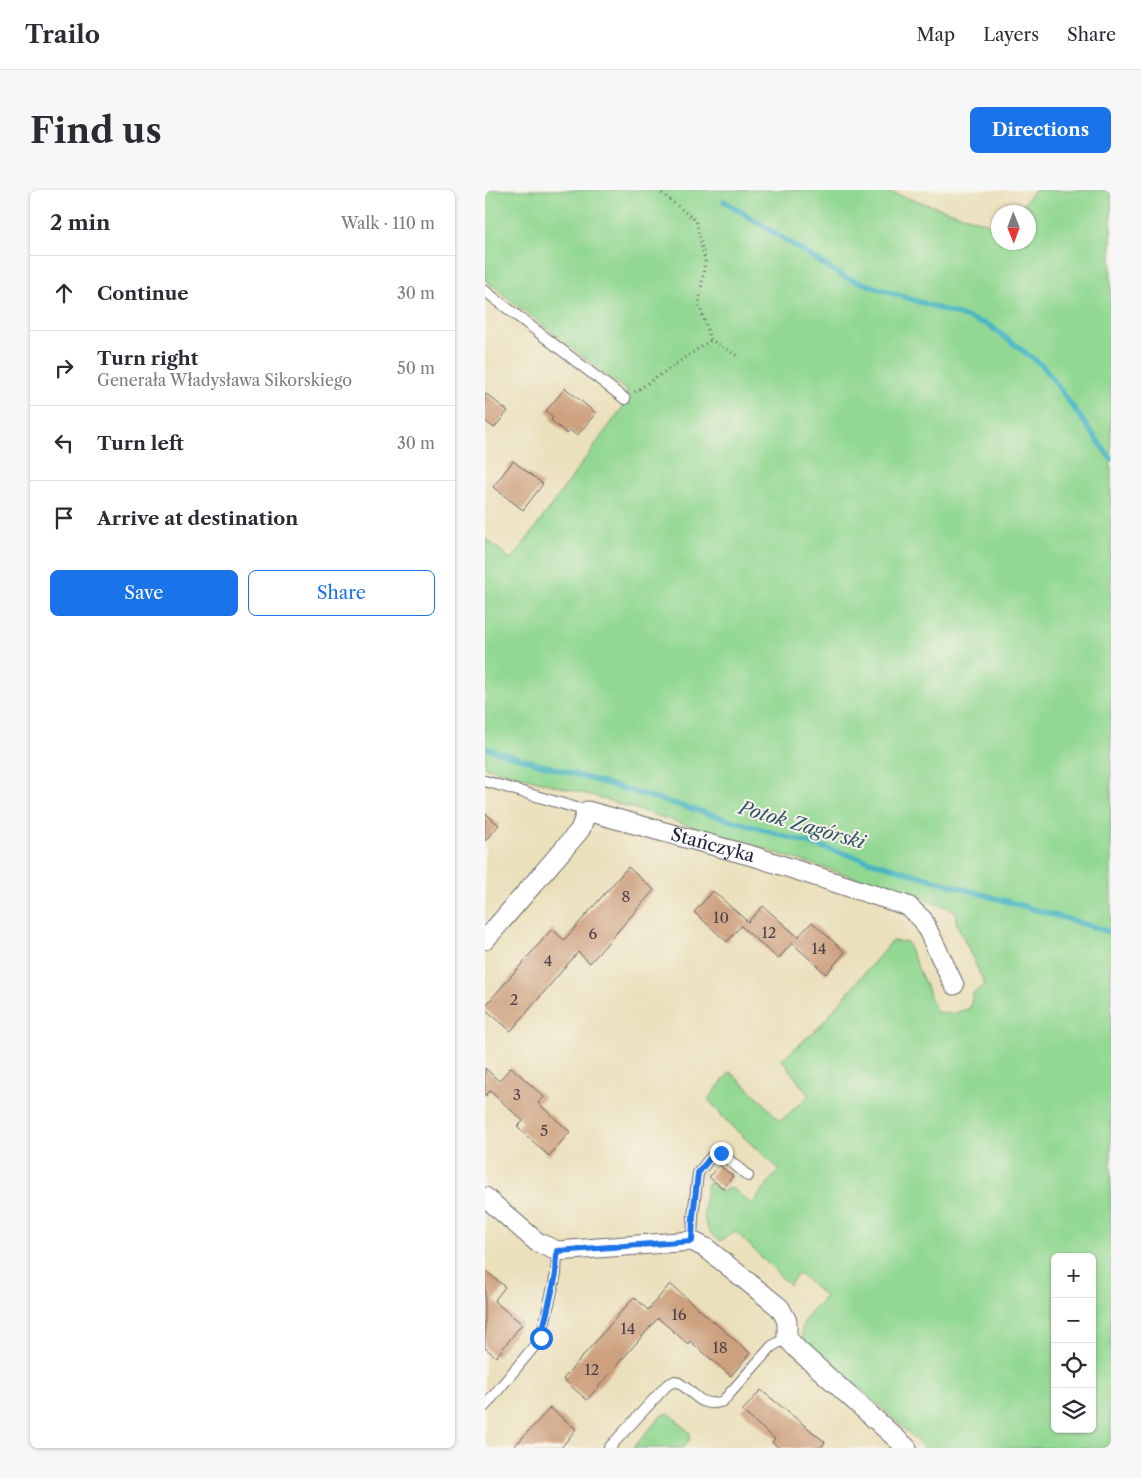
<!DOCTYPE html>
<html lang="en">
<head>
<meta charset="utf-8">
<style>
  :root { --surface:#fff; --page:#f7f7f7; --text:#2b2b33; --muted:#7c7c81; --line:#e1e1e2; --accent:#1a73e8 }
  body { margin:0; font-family:"Libre Caslon Text",serif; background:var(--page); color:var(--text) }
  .controls { position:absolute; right:15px; bottom:15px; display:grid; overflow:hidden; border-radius:8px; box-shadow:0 1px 4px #0004 }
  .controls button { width:45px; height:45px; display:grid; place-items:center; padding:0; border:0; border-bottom:1px solid var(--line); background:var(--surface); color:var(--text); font:25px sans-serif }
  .compass { position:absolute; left:506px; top:15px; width:45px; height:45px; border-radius:50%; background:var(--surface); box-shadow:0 1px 4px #0004; rotate:179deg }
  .stop { position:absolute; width:15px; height:15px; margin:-11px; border:4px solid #1a73e8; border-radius:50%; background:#fff }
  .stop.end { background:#1a73e8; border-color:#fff; box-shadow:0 1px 5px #0008 }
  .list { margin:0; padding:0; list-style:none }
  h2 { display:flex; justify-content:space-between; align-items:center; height:65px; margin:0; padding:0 20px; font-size:21px }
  h2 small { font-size:16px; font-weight:400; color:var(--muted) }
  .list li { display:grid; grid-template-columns:32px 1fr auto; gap:15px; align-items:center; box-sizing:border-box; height:75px; padding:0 20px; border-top:1px solid var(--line) }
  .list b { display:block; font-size:19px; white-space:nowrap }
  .list p { margin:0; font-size:16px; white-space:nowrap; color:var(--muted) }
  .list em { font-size:16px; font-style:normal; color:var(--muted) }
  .actions { display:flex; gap:10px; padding:15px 20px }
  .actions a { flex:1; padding:11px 0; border:1px solid var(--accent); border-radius:8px; text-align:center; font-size:18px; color:var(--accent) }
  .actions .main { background:var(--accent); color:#fff }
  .icon { flex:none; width:28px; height:28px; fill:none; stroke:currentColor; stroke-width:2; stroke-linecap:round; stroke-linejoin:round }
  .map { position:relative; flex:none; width:626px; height:1258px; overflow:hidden; border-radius:8px }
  header { display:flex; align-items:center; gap:30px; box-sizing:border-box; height:70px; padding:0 25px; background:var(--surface); border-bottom:1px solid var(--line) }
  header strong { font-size:24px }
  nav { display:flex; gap:28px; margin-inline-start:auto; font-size:18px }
  .intro { display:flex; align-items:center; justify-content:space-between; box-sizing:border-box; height:120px; padding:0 30px }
  h1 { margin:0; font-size:35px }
  .button { padding:12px 22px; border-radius:8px; background:var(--accent); color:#fff; font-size:18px; font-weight:700 }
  main { display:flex; gap:30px; padding:0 30px }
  aside { flex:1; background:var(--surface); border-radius:8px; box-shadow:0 1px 4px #0004 }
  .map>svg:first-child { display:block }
</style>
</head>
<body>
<header>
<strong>Trailo</strong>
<nav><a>Map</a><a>Layers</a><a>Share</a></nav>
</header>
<div class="intro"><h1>Find us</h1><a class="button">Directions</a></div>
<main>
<aside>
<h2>2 min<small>Walk · 110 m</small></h2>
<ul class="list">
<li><svg class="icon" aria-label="ahead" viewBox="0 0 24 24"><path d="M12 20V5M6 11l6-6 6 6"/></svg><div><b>Continue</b></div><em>30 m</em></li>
<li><svg class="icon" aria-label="right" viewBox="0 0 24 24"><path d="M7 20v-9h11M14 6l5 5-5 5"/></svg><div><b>Turn right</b><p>Generała Władysława Sikorskiego</p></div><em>50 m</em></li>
<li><svg class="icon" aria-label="left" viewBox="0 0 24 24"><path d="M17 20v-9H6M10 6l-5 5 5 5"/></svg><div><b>Turn left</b></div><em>30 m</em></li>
<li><svg class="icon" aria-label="arrive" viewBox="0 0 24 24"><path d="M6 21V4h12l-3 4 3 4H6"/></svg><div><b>Arrive at destination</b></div></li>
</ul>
<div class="actions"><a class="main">Save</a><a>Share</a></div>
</aside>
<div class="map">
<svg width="626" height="1258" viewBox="0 0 626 1258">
  <rect width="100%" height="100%" fill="#f7f3e8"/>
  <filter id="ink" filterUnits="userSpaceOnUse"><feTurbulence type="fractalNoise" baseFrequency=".02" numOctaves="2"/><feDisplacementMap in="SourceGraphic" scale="10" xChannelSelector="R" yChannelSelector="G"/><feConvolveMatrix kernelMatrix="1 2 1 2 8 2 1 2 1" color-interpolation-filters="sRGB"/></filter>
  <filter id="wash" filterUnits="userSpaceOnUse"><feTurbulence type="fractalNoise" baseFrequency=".0096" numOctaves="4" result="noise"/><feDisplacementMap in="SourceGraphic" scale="20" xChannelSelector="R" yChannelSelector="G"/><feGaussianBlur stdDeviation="1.12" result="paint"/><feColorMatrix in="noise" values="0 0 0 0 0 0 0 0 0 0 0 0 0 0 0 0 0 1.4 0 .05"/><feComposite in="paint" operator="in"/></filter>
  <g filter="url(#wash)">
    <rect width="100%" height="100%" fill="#ebe0bc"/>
    <g fill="#92d892" stroke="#5a7d66" fill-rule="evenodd">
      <path d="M0 0H398L513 37 514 52H544V22H533L549 0H626V1252L620 1258H439L403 1223 319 1152C311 1131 329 1120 340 1106L314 1083 304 1095 250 1041 235 1051C212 1037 220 1014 223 992L237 1002 245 997 267 1014 294 979 242 932 223 909 245 882 275 909 295 931 324 906 297 870 333 838 407 751 422 752 452 822 467 824 485 818 488 803 500 795 471 732V721L439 709 109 606 0 577V348L27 370 137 218 142 201 0 90ZM570 1067H607V1239H570Z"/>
      <path d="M184 1223 205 1243 204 1251 198 1258H148L176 1226Z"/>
    </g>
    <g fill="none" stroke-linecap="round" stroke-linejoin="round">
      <g stroke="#48b6c3" stroke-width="5.5">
        <path d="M239 11 359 87 504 135 558 176 626 269"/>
        <path d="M0 558 626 742"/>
      </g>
    </g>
    <g id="blocks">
      <g fill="#cda07e">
        <path d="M80 198 111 223 92 246 85 240 82 244 66 230 68 227 61 221Z"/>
        <path d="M0 203 23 221 9 238 0 231Z"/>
        <path d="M28 271 58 294 38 320 8 297Z"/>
        <path d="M0 623 14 635 0 651Z"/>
        <path d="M143 677 169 700 105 773 93 762 26 841 0 819V816L67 739 79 750Z"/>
        <path d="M228 701 263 732 278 716 313 747 327 732 360 762 341 784 307 753 293 769 256 736 242 752 209 722Z"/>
        <path d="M26 877 59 907 53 913 85 942 64 966 32 937 38 931 5 901 0 906V878L14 891Z"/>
        <path d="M234 975 248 986 238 998 224 987Z"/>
        <path d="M0 1080 20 1097 9 1111 37 1134 11 1167 0 1158Z"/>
        <path d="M185 1094 265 1163 246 1186 205 1151 203 1154 173 1128 102 1210 78 1189 149 1107 163 1120Z"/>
        <path d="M276 1200 340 1252 336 1258H294L287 1252 290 1249 257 1221Z"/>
        <path d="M65 1218 91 1239 76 1258H28Z"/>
      </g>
    </g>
  </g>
  <g filter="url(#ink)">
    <use href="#blocks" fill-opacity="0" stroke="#686468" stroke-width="1"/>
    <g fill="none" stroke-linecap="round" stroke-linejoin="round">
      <defs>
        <g id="service">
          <path d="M0 101 140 209"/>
          <path d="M0 591 102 621"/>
          <path d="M207 1051 208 1026 213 983 226 967 236 963 263 986"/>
          <path d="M0 1216 56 1148 71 1084 72 1061"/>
          <path d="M124 1258 182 1195 190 1191C209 1199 214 1220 238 1211L287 1156 302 1148"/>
        </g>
        <g id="minor">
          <path id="s1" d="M0 750 95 640 102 621 271 667 423 716 438 730 469 795"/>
          <path d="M0 1007 52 1052 72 1061 207 1051 221 1058 295 1118 302 1131V1148L313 1160 422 1258"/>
        </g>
      </defs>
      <use href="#service" stroke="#686468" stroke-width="12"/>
      <use href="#minor" stroke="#686468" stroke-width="21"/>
      <g stroke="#686468" stroke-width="3" stroke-dasharray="1 4" stroke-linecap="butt">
        <path d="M173 0 211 31 220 71 214 115 226 150 254 167"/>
        <path d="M150 202 226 150"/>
      </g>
      <use href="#service" stroke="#fff" stroke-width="10"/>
      <use href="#minor" stroke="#fff" stroke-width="19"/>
    </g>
  </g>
  <g fill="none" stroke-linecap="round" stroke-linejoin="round" filter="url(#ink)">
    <path stroke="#1a73e8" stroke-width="6" d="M56 1148 71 1084 72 1061 207 1051 208 1026 213 983 226 967 236 963"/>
  </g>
  <g text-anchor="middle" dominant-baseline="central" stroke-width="4" stroke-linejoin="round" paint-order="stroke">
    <g font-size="15" fill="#4d424c">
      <text x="141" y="706">8</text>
      <text x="236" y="727">10</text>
      <text x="284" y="742">12</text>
      <text x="108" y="743">6</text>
      <text x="334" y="758">14</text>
      <text x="63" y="770">4</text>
      <text x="29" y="809">2</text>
      <text x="32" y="904">3</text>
      <text x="59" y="940">5</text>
      <text x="194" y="1124">16</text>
      <text x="143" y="1138">14</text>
      <text x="235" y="1157">18</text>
      <text x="107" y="1179">12</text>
    </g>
    <g font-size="18" fill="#22223b" stroke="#f7f3e8">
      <text stroke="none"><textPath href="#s1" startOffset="296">Stańczyka</textPath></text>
    </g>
    <g font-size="19" font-style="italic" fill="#2f566b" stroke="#f7f3e8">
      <text transform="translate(317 635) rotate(16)">Potok Zagórski</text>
    </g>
  </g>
</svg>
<div class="controls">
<button>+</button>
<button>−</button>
<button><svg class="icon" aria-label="locate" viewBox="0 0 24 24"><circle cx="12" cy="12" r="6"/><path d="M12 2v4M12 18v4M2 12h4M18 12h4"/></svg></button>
<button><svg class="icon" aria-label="layers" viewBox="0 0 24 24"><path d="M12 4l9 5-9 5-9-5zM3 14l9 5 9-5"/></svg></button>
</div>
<svg class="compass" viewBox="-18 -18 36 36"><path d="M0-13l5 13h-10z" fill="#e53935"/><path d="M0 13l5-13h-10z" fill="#7c7c81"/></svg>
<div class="stop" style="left:56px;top:1148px"></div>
<div class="stop end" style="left:236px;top:963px"></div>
</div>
</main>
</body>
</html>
